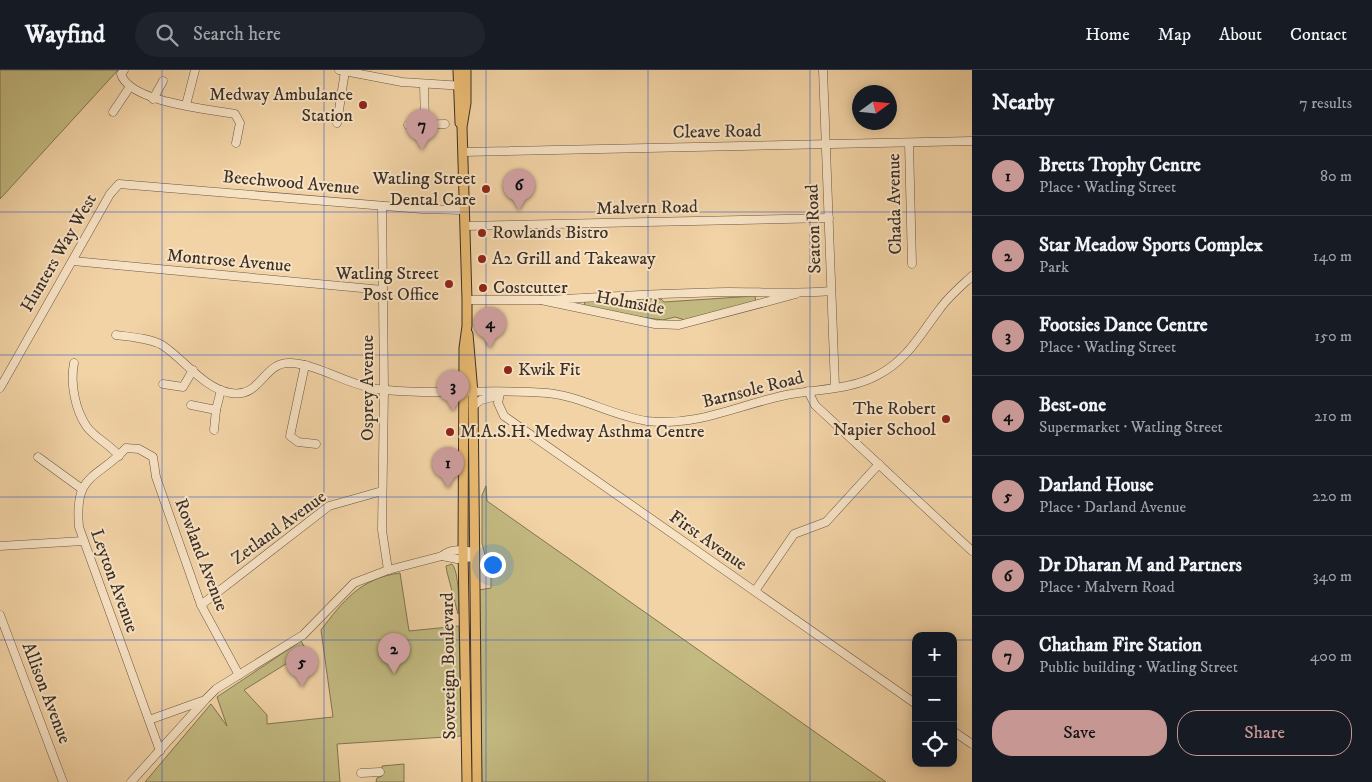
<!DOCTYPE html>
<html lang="en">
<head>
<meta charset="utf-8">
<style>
  :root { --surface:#171b24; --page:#20242c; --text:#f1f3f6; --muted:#9ea1a6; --line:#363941; --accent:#c59692 }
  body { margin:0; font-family:"IM FELL DW Pica",serif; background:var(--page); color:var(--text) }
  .controls { position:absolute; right:15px; bottom:15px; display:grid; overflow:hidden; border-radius:10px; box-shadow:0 2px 12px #0003 }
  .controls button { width:45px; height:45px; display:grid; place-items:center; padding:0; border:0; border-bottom:1px solid var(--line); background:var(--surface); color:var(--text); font:25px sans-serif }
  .compass { position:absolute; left:852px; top:15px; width:45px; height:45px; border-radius:50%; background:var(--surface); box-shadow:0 2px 12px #0003; rotate:75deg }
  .you { position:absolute; left:492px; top:494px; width:18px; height:18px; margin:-12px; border:4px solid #fff; border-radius:50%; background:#1a73e8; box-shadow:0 0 0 8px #1a73e833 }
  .badge { display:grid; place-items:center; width:32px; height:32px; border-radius:50%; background:var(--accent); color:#111; font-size:16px; font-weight:700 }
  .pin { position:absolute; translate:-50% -41px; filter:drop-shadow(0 1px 2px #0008) }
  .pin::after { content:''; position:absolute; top:26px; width:18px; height:15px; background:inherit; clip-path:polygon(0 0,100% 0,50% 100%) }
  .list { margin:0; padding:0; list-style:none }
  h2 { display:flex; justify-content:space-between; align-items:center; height:65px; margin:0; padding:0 20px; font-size:21px }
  h2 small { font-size:16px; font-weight:400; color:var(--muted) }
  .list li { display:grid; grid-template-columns:32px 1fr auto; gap:15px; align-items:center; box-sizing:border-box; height:80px; padding:0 20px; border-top:1px solid var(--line) }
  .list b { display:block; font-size:19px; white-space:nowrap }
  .list p { margin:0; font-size:16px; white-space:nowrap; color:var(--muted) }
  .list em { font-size:16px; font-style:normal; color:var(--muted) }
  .actions { display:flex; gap:10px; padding:15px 20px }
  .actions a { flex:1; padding:11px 0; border:1px solid var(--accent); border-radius:20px; text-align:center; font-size:18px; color:var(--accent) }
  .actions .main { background:var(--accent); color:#111 }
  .icon { flex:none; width:28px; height:28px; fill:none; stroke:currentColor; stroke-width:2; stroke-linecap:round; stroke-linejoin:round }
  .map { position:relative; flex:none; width:972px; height:712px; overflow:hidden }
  header { display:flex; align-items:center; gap:30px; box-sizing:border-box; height:70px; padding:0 25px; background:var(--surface); border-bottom:1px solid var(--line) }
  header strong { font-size:24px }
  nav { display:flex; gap:28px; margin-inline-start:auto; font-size:18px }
  .search { width:350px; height:45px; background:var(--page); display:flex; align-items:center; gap:12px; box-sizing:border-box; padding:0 18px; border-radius:28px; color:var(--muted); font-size:19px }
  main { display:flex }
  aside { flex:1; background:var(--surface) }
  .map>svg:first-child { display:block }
</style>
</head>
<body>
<header>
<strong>Wayfind</strong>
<div class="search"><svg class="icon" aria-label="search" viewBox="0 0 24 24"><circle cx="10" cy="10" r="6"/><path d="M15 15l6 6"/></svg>Search here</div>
<nav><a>Home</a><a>Map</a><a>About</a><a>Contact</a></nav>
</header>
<main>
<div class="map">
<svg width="972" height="712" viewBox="0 0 972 712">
  <rect width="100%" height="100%" fill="#f2d3a5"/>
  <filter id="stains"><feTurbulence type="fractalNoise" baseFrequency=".004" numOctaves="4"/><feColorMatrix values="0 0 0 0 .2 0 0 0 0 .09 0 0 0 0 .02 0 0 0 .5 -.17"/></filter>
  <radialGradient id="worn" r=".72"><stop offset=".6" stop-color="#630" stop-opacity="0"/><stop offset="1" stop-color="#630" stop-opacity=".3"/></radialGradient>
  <g fill="#c3ba81" stroke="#7f7554">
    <path d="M0 0H118L0 129Z"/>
    <path d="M755 226 756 232 685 250 675 247 663 250 640 247 585 237 584 229H661L664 232Z"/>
    <path d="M486 416 487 431 886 712H481L479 520 491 518V505L484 504 486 489 482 473V425Z"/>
    <path d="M452 494C459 502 459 533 458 544L447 502 446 496Z"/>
    <path d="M400 503 409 561 459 556 461 666 337 674 340 712H145L211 634 227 656 217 627 301 571 308 583 297 587 244 620 267 645V654L333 647 321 560C343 531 361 508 400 503Z"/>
    <path d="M404 694V712H376L377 708 382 706V696Z"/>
  </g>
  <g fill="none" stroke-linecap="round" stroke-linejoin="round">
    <defs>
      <g id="minor">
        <path d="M124 0 121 4C129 32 208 39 235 44L240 53 236 73"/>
        <path d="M339 0 402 12 464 16"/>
        <path d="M823 0 835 317"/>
        <path d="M424 14 425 55"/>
        <path d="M153 29 163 11"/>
        <path d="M186 35 195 0"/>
        <path d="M113 42 129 18"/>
        <path d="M337 53 345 1"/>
        <path d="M408 55 445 54"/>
        <path d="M909 73 912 194"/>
        <path d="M463 82 972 71"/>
        <path d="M382 136 384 319 382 460 388 500"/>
        <path d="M465 156 829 148"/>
        <path d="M73 191 383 220"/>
        <path d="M796 224 679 255 655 254 541 230C603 227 665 223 728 222 763 222 796 224 831 221"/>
        <path d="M467 230H541"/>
        <path d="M116 265C130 267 149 268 162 275 184 289 204 319 231 323 262 328 263 291 291 293 321 295 347 315 377 319 433 326 490 318 547 323 581 326 612 346 647 351 697 357 738 335 786 325 816 319 851 320 878 305 907 290 920 265 939 240 948 227 960 217 972 206"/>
        <path d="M74 293C70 313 75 340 87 357 95 368 111 375 119 386"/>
        <path d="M305 295 290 366 298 372 316 374"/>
        <path d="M163 314 183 317 193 300"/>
        <path d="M0 318 110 124 119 114 422 139 464 140"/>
        <path d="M808 321 815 335 972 481"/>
        <path d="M500 323 498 333 504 346 916 634"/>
        <path d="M191 335 216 340 221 320"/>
        <path d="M473 336 481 330 497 326"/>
        <path d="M214 360 216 340"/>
        <path d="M38 387 82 419"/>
        <path d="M0 476 83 471"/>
        <path d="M442 486 457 489 474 487"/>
        <path d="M755 521 794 464 826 452 879 394"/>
        <path d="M201 535 329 436 382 421"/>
        <path d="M0 545 63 712"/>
        <path d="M149 650 202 631"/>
        <path d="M953 661 972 674"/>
        <path d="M160 681 79 457C74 402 97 410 126 378L139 379 153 387 156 407 201 535 239 605"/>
        <path d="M361 703 380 702"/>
        <path d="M131 712 206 629 216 619 303 565 354 513 388 500 442 486C451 478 463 480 474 482"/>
      </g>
      <g id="major">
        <path d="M458 0 460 53"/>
        <path d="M466 0V33L462 57 467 230V256L464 278 463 480 467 712"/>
        <path d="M468 264 473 323 477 712"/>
      </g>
    </defs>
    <use href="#minor" stroke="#695946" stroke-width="9"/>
    <use href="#major" stroke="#3b3027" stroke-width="11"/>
    <use href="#minor" stroke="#f7e2c4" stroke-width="8"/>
    <use href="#major" stroke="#e9ba72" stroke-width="9"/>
  </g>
  <path fill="none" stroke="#1d4ed8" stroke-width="1" stroke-opacity="0.55" d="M162 0V712M324 0V712M486 0V712M648 0V712M810 0V712M0 142H972M0 285H972M0 427H972M0 570H916M953 570H972"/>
  <g fill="#8f2418" stroke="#f7e2c4" stroke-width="2">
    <circle cx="363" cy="35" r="5"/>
    <circle cx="486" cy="119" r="5"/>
    <circle cx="482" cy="163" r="5"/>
    <circle cx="482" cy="189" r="5"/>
    <circle cx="449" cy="214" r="5"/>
    <circle cx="483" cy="218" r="5"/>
    <circle cx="508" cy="300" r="5"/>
    <circle cx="946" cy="349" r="5"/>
    <circle cx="450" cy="362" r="5"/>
  </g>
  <g text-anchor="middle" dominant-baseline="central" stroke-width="4" stroke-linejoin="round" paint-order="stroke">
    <g font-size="18" fill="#3b3027" stroke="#f7e2c4" text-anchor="start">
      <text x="353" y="25" text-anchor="end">Medway Ambulance<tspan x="353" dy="21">Station</tspan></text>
      <text x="476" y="109" text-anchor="end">Watling Street<tspan x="476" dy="21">Dental Care</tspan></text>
      <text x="492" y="163">Rowlands Bistro</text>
      <text x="492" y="189">A2 Grill and Takeaway</text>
      <text x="439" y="204" text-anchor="end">Watling Street<tspan x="439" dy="21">Post Office</tspan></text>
      <text x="493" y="218">Costcutter</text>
      <text x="518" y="300">Kwik Fit</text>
      <text x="936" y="339" text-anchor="end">The Robert<tspan x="936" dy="21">Napier School</tspan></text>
      <text x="460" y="362">M.A.S.H. Medway Asthma Centre</text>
    </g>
    <g font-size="18" fill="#3b3027" stroke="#f7e2c4">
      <text transform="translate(717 62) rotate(-1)">Cleave Road</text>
      <text transform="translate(291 113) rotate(5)">Beechwood Avenue</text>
      <text transform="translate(895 134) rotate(-91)">Chada Avenue</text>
      <text transform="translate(647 138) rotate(-1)">Malvern Road</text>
      <text transform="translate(814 159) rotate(-92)">Seaton Road</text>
      <text transform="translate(59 183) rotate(-60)">Hunters Way West</text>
      <text transform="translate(229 191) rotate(5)">Montrose Avenue</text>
      <text transform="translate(630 233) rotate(10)">Holmside</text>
      <text transform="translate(368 318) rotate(-90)">Osprey Avenue</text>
      <text transform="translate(753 320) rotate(-14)">Barnsole Road</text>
      <text transform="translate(279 458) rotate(-36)">Zetland Avenue</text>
      <text transform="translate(708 471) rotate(35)">First Avenue</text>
      <text transform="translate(201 485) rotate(69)">Rowland Avenue</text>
      <text transform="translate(114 511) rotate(70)">Leyton Avenue</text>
      <text transform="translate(449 596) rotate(-91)">Sovereign Boulevard</text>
      <text transform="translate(46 623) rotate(69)">Allison Avenue</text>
    </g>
  </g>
  <rect width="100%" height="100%" filter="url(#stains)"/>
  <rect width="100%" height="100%" fill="url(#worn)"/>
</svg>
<div class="controls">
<button>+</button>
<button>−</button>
<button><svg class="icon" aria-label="locate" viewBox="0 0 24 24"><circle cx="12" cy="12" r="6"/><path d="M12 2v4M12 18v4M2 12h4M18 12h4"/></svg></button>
</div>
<svg class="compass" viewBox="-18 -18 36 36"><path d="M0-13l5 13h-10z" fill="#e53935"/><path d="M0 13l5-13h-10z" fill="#9ea1a6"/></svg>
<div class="you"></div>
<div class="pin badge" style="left:448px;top:418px">1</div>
<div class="pin badge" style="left:394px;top:604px">2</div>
<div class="pin badge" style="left:453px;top:341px">3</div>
<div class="pin badge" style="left:490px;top:278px">4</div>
<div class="pin badge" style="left:302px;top:617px">5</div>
<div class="pin badge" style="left:519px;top:140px">6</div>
<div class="pin badge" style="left:422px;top:80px">7</div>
</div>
<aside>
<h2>Nearby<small>7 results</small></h2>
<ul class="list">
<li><span class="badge">1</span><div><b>Bretts Trophy Centre</b><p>Place · Watling Street</p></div><em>80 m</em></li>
<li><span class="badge">2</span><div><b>Star Meadow Sports Complex</b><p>Park</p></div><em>140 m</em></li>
<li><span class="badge">3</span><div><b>Footsies Dance Centre</b><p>Place · Watling Street</p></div><em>150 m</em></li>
<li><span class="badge">4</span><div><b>Best-one</b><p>Supermarket · Watling Street</p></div><em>210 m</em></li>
<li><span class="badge">5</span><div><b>Darland House</b><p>Place · Darland Avenue</p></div><em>220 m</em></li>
<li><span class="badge">6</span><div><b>Dr Dharan M and Partners</b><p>Place · Malvern Road</p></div><em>340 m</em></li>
<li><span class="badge">7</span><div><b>Chatham Fire Station</b><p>Public building · Watling Street</p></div><em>400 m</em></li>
</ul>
<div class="actions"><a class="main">Save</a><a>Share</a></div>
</aside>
</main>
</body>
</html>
